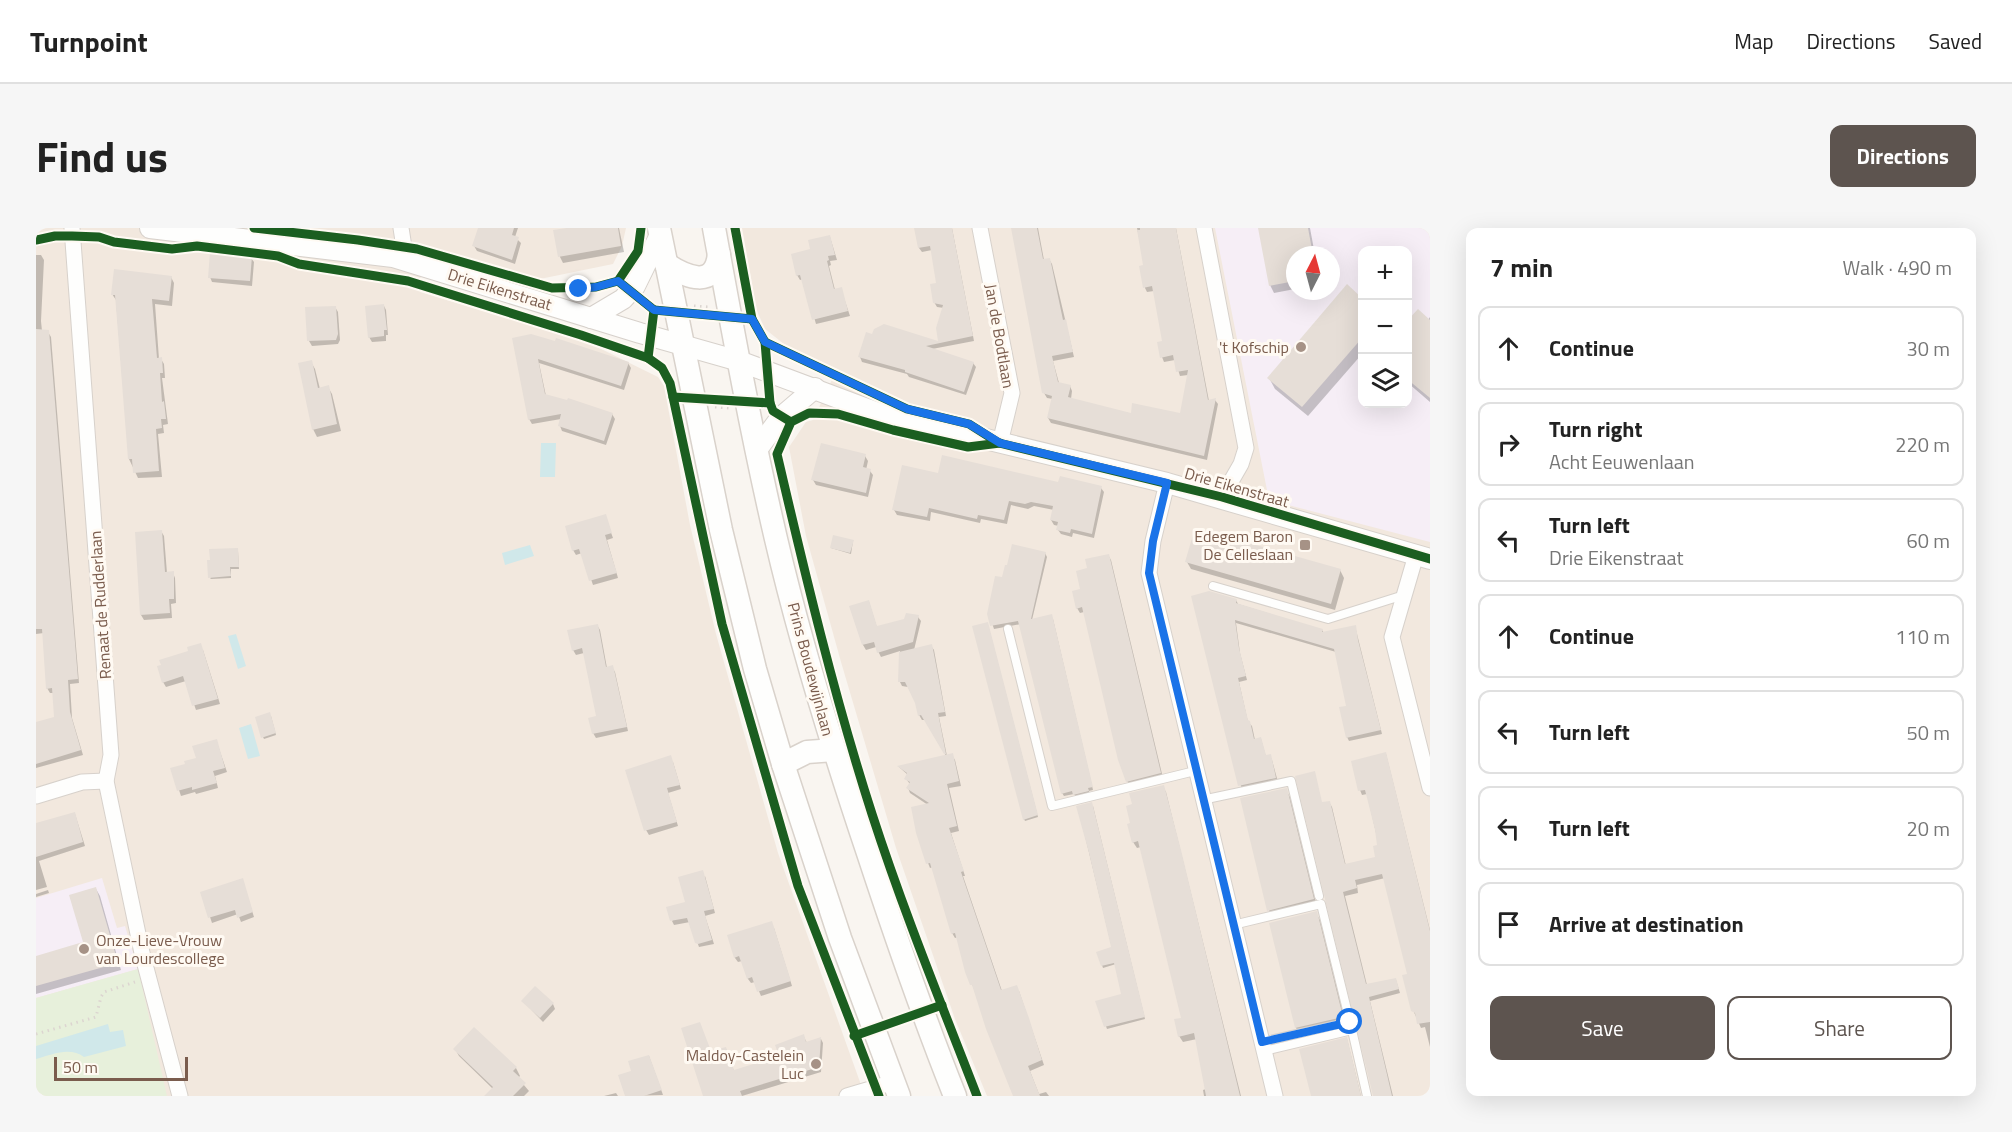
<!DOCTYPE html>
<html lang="en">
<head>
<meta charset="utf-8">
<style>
  :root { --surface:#fff; --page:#f6f6f6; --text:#222; --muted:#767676; --line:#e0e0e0; --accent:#5d544f }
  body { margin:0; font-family:"Titillium Web",sans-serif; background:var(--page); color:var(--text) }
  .controls { position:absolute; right:18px; top:18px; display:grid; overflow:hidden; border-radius:12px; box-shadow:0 6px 24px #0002 }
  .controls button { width:54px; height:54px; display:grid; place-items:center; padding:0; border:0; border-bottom:2px solid var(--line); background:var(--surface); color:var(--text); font:30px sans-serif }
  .compass { position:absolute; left:1250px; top:18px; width:54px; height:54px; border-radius:50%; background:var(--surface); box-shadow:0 6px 24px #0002; rotate:6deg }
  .scale { position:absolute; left:18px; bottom:15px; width:134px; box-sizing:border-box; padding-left:6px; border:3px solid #7a5c4d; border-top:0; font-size:16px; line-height:21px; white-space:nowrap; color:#7a5c4d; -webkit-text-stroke:4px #fffaf3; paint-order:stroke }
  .stop { position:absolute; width:18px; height:18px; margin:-14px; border:4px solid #1a73e8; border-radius:50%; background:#fff }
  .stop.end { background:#1a73e8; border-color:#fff; box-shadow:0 2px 6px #0008 }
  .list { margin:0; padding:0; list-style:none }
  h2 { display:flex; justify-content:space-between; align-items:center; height:78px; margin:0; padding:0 24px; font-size:26px }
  h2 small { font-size:20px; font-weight:400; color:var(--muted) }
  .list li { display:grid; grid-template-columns:39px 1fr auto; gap:18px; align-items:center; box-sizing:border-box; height:84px; margin:0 12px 12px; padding:0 12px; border:2px solid var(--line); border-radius:12px }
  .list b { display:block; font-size:22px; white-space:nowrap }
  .list p { margin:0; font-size:20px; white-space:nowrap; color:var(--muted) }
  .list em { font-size:20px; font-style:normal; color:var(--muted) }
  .actions { display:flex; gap:12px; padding:18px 24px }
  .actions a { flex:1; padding:14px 0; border:2px solid var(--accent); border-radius:12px; text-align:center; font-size:21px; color:var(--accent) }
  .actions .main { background:var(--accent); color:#fff }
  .icon { flex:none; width:33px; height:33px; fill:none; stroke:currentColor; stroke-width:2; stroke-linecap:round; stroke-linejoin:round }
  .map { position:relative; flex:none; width:1394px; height:868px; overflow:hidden; border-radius:12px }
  header { display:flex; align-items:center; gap:36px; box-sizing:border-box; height:84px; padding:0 30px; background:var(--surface); border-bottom:2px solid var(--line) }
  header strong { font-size:28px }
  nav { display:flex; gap:33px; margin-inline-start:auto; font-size:21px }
  .intro { display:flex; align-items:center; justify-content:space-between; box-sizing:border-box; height:144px; padding:0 36px }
  h1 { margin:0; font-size:42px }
  .button { padding:15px 27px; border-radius:12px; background:var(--accent); color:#fff; font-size:21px; font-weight:700 }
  main { display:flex; gap:36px; padding:0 36px }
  aside { flex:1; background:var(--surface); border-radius:12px; box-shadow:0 6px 24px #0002 }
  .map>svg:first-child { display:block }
</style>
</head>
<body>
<header>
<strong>Turnpoint</strong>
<nav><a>Map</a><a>Directions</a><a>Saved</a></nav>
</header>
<div class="intro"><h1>Find us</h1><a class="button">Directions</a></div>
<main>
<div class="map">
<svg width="1394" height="868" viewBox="0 0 1394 868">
  <rect width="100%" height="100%" fill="#f9f5f0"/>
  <g fill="#f2e8de" fill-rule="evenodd">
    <path d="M0 0H590L586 18 577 36 499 52 386 17 384 64 551 114 622 149 628 158 654 297 680 406 742 625 829 868H0Z"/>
    <path d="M706 0H1394V868H951L919 791 860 620 805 434 770 308 753 219 770 194 777 192 801 141 748 116 729 101 721 83ZM1326 22H1372V176H1326ZM1259 27H1295V63H1259Z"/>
  </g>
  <g fill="#f6eef6" fill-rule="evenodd">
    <path d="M1179 0H1394V314L1233 272ZM1326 22H1372V176H1326ZM1259 27H1295V63H1259Z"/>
    <path d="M66 650 81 700 89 698 102 741 0 770V670Z"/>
  </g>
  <path fill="#e7f0db" d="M102 741 131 868H0V770Z"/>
  <g fill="#d0e8ea">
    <path d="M505 215H520L519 249H504Z"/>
    <path d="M494 317 498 328 469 337 466 325Z"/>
    <path d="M200 406 210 438 202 441 192 408Z"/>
    <path d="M215 496 224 528 212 531 203 500Z"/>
    <path d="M72 796 74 804 87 802 90 818 48 829C34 818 15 827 0 831V818Z"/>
  </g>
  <g fill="#0003">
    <path d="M444 0H482L479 9 485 15 479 36 441 23 438 18Z"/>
    <path d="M534 0H583L588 24 527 35 524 29 519 4Z"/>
    <path d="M885 0H916L938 113 896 121 937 135 940 139 930 167 873 149 871 146 826 134 824 129 837 108 848 97 904 115 901 100 908 80 901 79 898 74 902 56 896 22 886 24 883 20Z"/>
    <path d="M976 0H1002L1008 32 1013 31 1016 36 1038 129 1017 133 1023 155 1034 158 1036 163 1035 171 1096 186 1145 187 1152 147 1144 148 1139 132 1128 134 1126 129 1128 115 1118 63 1111 64 1109 60V38L1101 0H1140L1173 173 1179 172 1182 176 1171 232 1015 195 1012 190 1017 171 1011 170 1008 165Z"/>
    <path d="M1224 0H1274L1279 27H1259V61L1238 65 1234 57Z"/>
    <path d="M794 9 801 32 794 33 795 37 793 38 799 62 805 61 814 88 780 96 767 51 764 52 761 47 776 23Z"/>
    <path d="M0 27H5L8 32 5 93 6 103 12 104 15 109 43 455 34 456 36 490 47 527 0 540V495L19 491 18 465H14L11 460 8 405 0 406Z"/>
    <path d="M215 30 218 34 216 58 176 54 174 49Z"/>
    <path d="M135 49 138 55 136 78 119 76 123 131H125L128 136 129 150H126L132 196 127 197 128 205 122 206 126 249 102 250 93 231 80 72 76 66Z"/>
    <path d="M1311 58 1326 72V126L1272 188 1239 161 1233 150Z"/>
    <path d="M348 78 350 82 352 107H350V113L336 114 333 109Z"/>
    <path d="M299 79 302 84 304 112 302 116 276 118 273 113 271 81Z"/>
    <path d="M1394 89V174L1372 155V95L1392 92Z"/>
    <path d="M478 111 592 135 595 140 588 162 503 135 510 168 576 186 579 191 570 217 526 203 524 198 525 191 496 196 493 191Z"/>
    <path d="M275 134 279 141 284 161 292 159 296 166 305 203 281 209 277 201Z"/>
    <path d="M829 228 832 233 830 242 834 243 837 247 832 269 780 257 777 252Z"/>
    <path d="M903 246 1065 260 1068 264 1058 310 1037 305 1036 309 1025 306 1022 302 1023 298 1018 297 1015 292 1018 282 998 278 992 281 975 277 971 296 945 291 944 295 895 284 894 293 861 287 858 282Z"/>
    <path d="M569 288 577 310 571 312 582 350 557 357 546 325 540 327 537 322Z"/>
    <path d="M125 303 128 308 131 345H137L139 350 140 375 135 376 136 390 108 392 105 387 101 305Z"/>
    <path d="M817 313 815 326 795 320Z"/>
    <path d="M202 323 203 341H195V350L175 351 174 350Z"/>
    <path d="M1009 325 1011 329 996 392 1017 391 1057 562 1053 563 1054 566 1040 569 1038 566 1028 568 1026 565 985 396 958 401 953 386 967 351Z"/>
    <path d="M1072 327 1075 332 1127 550 1094 558 1089 549 1048 384 1044 385 1041 380 1053 341Z"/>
    <path d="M1151 334 1304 342 1308 350 1299 382 1155 341Z"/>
    <path d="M1157 369 1200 372 1202 376 1286 402 1288 405 1319 398 1346 506 1313 513 1311 509 1312 479 1300 424 1200 395 1204 425 1211 452 1203 454 1212 494 1216 498 1219 512 1225 511 1230 529 1234 528 1236 532 1242 554 1206 562Z"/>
    <path d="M833 374 841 400 882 389 885 393 878 422 895 418 898 422 910 488 903 489 911 528 916 527 919 532 925 558 913 560 923 603 915 605 929 648H927L966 763H983L1008 837 994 843 1003 866 1010 864 1013 868H979L936 756 922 709 919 710 916 705 897 639 894 640 892 635V577L874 565 872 560 874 556 870 551 872 547 863 539 910 528 889 492H886L883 487 880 474 872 459 866 458 864 454V423L845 429 840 419 830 422 827 417 815 379Z"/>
    <path d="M561 397 564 402 571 440 576 439 579 444 592 503 560 510 557 505 562 489 548 425 540 427 537 422Z"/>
    <path d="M952 397 1002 589 989 593 988 591Z"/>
    <path d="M167 422 184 476 160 482 150 453 130 459 127 454Z"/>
    <path d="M235 488 240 507 228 511 227 509Z"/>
    <path d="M180 512 191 544 179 548 182 560 160 566 159 564 145 568 136 541 151 537 162 531Z"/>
    <path d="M1350 526 1394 702V819L1389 799 1385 800 1377 782 1372 747 1349 650 1321 657 1322 665 1309 668 1331 757 1360 752 1364 765 1334 773 1357 868H1338L1286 576 1293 574 1296 579 1310 638 1341 630 1343 618 1331 566 1326 567 1324 562Z"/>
    <path d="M637 534 645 561 632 565 642 598 613 607 610 602Z"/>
    <path d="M1127 559 1130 564 1205 868H1168L1167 862 1170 861 1161 811 1147 814 1143 808 1146 791 1105 619 1101 620 1097 614Z"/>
    <path d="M1250 562 1254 569 1281 679 1237 690 1233 682Z"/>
    <path d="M1057 578 1109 791 1071 801 1061 774 1087 767 1080 736 1067 740 1062 725 1076 720 1042 579Z"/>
    <path d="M39 586 49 618 3 633 11 659 0 662V597Z"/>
    <path d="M669 648 679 685 669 688 678 716 663 719 654 694 638 697 636 693 651 675Z"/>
    <path d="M206 651 218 689 205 694 202 686 176 695 166 665Z"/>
    <path d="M60 661 64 668 85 742 0 766V730L49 715Z"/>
    <path d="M12 662 13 665 0 669V666Z"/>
    <path d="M1280 685 1284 692 1310 797 1265 807 1260 800Z"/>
    <path d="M738 700 756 758 725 768 719 754 715 755 712 751 706 733 702 734 699 730 693 708Z"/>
    <path d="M487 773 517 776 519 781 507 794Z"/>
    <path d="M438 801 480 840 484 848 482 850 493 863 488 868H451L457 861 423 828 419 821Z"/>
    <path d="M767 807 771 815 785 811 787 815 785 844 706 868H668L675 825 690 821 698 843 745 829Z"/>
    <path d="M1311 811 1325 868H1277Z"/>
    <path d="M613 828 627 867 590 868 597 844Z"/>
    <path d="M580 865 582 868H568Z"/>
  </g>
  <g fill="#e6ded7">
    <path d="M442 0H478L476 7 483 9 476 32 436 18Z"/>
    <path d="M531 0H582L585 18 522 29 517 2Z"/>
    <path d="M878 0H916L937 108 890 118 938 134 928 164 869 144V142L822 129 830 104 836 106 838 101 848 96 902 113 900 100 907 77 897 75 894 56 900 55 894 18 882 20Z"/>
    <path d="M975 0H1001L1007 31 1014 30 1027 92 1030 91 1037 124 1016 128 1022 154 1035 157 1032 169 1095 185 1096 175 1144 185 1152 142 1140 144 1137 127 1124 130 1121 114 1126 113 1116 58 1107 60 1103 38 1107 37 1101 2H1104V0H1140L1172 172 1180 170 1168 228 1011 190 1016 168 1006 165Z"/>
    <path d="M1222 0H1272L1277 27H1259V53L1233 58Z"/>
    <path d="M794 7 799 27 792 28 793 32 791 33 798 61 806 59 812 83 776 92 764 47 760 48 755 26 774 21 772 12Z"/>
    <path d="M174 24 216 28 214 53 172 50Z"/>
    <path d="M78 41 136 48 133 73 116 71 121 130 126 129 127 145H124L126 174 128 173 130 191H125L126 200 120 201 123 243 97 245 96 231H92L79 67H75Z"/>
    <path d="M1311 56 1326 70V110L1266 179 1231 150Z"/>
    <path d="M348 76 351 102H348V108L332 110 329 78Z"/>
    <path d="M300 78 302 106 300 112 271 113 269 79Z"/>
    <path d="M1382 81 1394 92V170L1371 151V93Z"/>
    <path d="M0 101 13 102 42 451 32 452 34 484 45 522 0 536V494L18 489 16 460 10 461 6 401H0Z"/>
    <path d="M495 106 519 113 520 110 593 134 585 158 502 131 509 166 531 172 532 170 577 185 568 213 522 198 525 186 492 192 476 110Z"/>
    <path d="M276 132 282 160 293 157 301 196 276 202 262 135Z"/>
    <path d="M785 215 830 226 827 239 835 241 830 265 775 252Z"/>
    <path d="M906 227 1022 254 1024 248 1066 258 1056 306 1035 301 1034 305 1020 302 1022 294 1014 292 1017 278 995 274 989 276 973 273 968 292 942 287 941 291 893 280 891 289 856 282 866 237 902 245Z"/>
    <path d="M570 286 576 305 569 307 581 345 553 353 543 321 536 323 529 298Z"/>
    <path d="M1159 300 1305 341 1295 376 1149 334Z"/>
    <path d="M126 302 129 344 138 343V371H133L134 385 104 387 99 304Z"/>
    <path d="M797 307 818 312 814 325 794 320Z"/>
    <path d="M976 316 1010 324 995 391 1016 386 1057 559 1052 560 1053 563 1037 567 1036 563 1025 566 982 393 954 398 951 386 959 348 966 349 969 337H971Z"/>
    <path d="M202 320 203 339H194L195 348 172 350 171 332H174L173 321Z"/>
    <path d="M1073 326 1125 545 1090 554 1082 532 1046 379 1040 381 1036 363 1044 361 1040 343 1051 340 1049 331Z"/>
    <path d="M1173 363 1201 371 1200 375 1287 401 1286 404 1320 397 1322 412 1345 502 1310 510 1303 479 1310 478 1298 421 1199 392 1203 420 1210 448 1202 450 1212 492 1214 493 1218 511 1225 509 1230 527 1235 526 1240 550 1202 558 1155 368Z"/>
    <path d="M833 372 841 398 868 391 870 385 883 387 877 414 841 425 838 414 826 417 813 378Z"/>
    <path d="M952 394 1002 587 987 592 936 398Z"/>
    <path d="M562 396 570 439 577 437 591 499 556 506 552 490 560 488 546 420 536 423 531 402Z"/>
    <path d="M165 415 182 471 156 478 147 448 126 455 121 438 125 437 123 432 152 423 151 419Z"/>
    <path d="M896 416 909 484 902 485 910 526H908L885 487 882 488 879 475 869 454H862L863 424Z"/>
    <path d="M234 484 240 505 225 510 219 489Z"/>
    <path d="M181 511 189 540 177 543 181 555 156 562V559L141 563 134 540 149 536 148 533 160 530 156 518Z"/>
    <path d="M1350 524 1394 703V794L1381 796 1379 785 1375 783 1366 747 1371 746 1346 646 1319 652 1321 660 1307 664 1330 756 1360 750 1363 761 1333 769 1356 868H1337L1259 548 1279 543 1286 574 1294 573 1309 636 1339 629 1337 618 1341 617 1339 602 1329 562 1322 563 1315 533Z"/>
    <path d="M917 525 923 553 911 556 921 598 913 600 928 643 925 644 965 762 981 757 993 790 1006 832 992 838 1004 868H977L950 801 936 757H934L929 744 919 705 915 706 894 635 890 636 880 605 875 579 893 575 870 560 874 554 868 551 871 545 861 538Z"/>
    <path d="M635 527 644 557 631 560 641 594 608 603 589 542Z"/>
    <path d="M1128 557 1145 622 1204 868H1170L1158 805 1142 809 1138 791 1145 790 1102 613 1096 615 1091 596 1094 595 1090 578 1096 576 1093 565Z"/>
    <path d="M1251 560 1278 671 1231 683 1204 570Z"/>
    <path d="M1056 574 1109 789 1068 799 1059 773 1085 766 1078 735 1065 738 1060 724 1075 719 1053 625 1040 578Z"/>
    <path d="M39 584 47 614 0 629V595Z"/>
    <path d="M667 642 678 681 668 683 676 712 662 716 659 715 651 690 634 693 630 679 649 674 642 649Z"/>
    <path d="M207 650 217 684 201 690 199 682 172 690 164 664Z"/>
    <path d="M60 659 82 735 0 758V728L47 714 33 667Z"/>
    <path d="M1281 683 1307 789 1259 800 1233 695Z"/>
    <path d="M736 693 755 753 721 764 716 749 711 751 703 728 698 730 691 707Z"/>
    <path d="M499 758 518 775 504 790 485 773Z"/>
    <path d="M664 794 675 823 690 819 698 842 743 828 739 817 768 806 770 814 785 809 783 839 704 863 706 868H667L645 800Z"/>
    <path d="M438 799 481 839 477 843 490 855 477 868H448L457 859 417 821Z"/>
    <path d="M1311 809 1325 868H1275L1263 821Z"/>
    <path d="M613 827 626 862 608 868H589L582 847 595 843 592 833Z"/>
  </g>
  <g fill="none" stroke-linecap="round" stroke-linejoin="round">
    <defs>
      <g id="service">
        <path d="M1177 358 1292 391 1368 367"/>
        <path d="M972 401 1016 578 1159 543"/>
        <path d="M1166 572 1255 553 1283 668"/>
        <path d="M1197 697 1285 676 1314 794 1225 814"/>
        <path d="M1228 823 1316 802 1331 868"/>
      </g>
      <g id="minor">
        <path d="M36 0 75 527 70 553 106 725 144 868"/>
        <path d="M365 0 370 32"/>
        <path d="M944 0 976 165 964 215"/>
        <path d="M1168 0 1210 220 1205 236 1186 269"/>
        <path d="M1131 255 1117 313 1113 345 1239 868"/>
        <path d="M1380 327 1356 409 1394 560"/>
        <path d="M0 568 46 554 70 553"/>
        <path d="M811 868 858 854"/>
      </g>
      <g id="tertiary">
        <path d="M114 0 357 29 604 105 703 133 842 185 1131 255 1394 331"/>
        <path d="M555 90 587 71 599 58 624 7"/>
        <path d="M720 223 745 189 779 160"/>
      </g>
      <g id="secondary">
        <path d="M623 0 685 302 719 441 747 536 804 710 863 868"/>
        <path d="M678 0C697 104 716 208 740 311 765 418 797 521 832 625 859 707 887 788 919 868"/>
        <path d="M630 36C650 49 679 62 683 26"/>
        <path d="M747 536 771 524 798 522"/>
      </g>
    </defs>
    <use href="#service" stroke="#d7d1cb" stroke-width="10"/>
    <use href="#minor" stroke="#d7d1cb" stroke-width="17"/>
    <use href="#tertiary" stroke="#d7d1cb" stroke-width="22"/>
    <use href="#secondary" stroke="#d9d2cb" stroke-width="25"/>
    <g stroke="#dcd5d0" stroke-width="3" stroke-dasharray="1.5 4.5" stroke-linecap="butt">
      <path d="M658 78 672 79"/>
      <path d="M679 179 693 180"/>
      <path d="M0 806 60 789 65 769 68 764 99 754"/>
    </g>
    <use href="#service" stroke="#fefefd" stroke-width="8"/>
    <use href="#minor" stroke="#fefefd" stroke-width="15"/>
    <use href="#tertiary" stroke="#fefefd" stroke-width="20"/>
    <use href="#secondary" stroke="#fefefd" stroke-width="22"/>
    <defs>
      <g id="cycleway">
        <path d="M218 0 322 12 381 21 516 60 560 59 582 53"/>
        <path d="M605 0 602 23 582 53 618 82 612 130"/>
        <path d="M699 0 716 91 729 114 734 175 737 183 755 194"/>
        <path d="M0 12 19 8H36L63 9 78 14 136 21 161 18 242 28 263 36 372 53 545 107 612 130 626 140 634 155 686 396 762 658 843 868"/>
        <path d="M618 82 716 91"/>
        <path d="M729 114 871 181 933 196 963 215 1186 269 1394 331"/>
        <path d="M637 169 734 175"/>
        <path d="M818 808 906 777"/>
        <path d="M941 868C905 775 867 682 836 586 798 468 769 346 741 226L755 194 773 185 802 186 857 202 932 219 964 215"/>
      </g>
    </defs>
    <use href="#cycleway" stroke="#fffaf3" stroke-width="13"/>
    <use href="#cycleway" stroke="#1b5e20" stroke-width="9"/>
  </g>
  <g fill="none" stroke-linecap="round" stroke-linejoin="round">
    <path stroke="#1a73e8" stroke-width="8" d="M543 61 560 59 582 53 618 82 716 91 729 114 871 181 933 196 964 215 1131 255 1117 313 1113 345 1226 814 1314 794"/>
  </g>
  <g fill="#a69286" stroke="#fffaf3" stroke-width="2">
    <circle cx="1265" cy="119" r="6"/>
    <rect x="1263" y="311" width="12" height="12" rx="3"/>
    <circle cx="48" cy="721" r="6"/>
    <circle cx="780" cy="836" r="6"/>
  </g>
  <g text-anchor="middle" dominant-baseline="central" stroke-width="6" stroke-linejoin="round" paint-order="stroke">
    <g font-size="16" fill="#7a5c4d" stroke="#fffaf3">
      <text transform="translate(464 61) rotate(17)">Drie Eikenstraat</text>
      <text transform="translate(964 108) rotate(80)">Jan de Bodtlaan</text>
      <text transform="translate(1201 259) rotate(16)">Drie Eikenstraat</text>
      <text transform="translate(64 377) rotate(-94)">Renaat de Rudderlaan</text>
      <text transform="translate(775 441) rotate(75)">Prins Boudewijnlaan</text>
    </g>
    <g font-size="16" fill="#7a5c4d" stroke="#fffaf3" text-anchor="end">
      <text x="1253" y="119">'t Kofschip</text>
      <text x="1257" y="308">Edegem Baron<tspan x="1257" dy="18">De Celleslaan</tspan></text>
      <text x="60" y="712" text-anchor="start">Onze-Lieve-Vrouw<tspan x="60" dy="18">van Lourdescollege</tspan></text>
      <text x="768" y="827">Maldoy-Castelein<tspan x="768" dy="18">Luc</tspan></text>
    </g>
  </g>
</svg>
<div class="controls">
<button>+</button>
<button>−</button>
<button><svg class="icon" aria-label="layers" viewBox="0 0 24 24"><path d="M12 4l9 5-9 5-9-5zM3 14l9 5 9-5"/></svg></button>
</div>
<svg class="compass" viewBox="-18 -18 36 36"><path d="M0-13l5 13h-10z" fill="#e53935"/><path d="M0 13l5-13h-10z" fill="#767676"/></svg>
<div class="scale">50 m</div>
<div class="stop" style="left:1314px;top:794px"></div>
<div class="stop end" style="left:543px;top:61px"></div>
</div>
<aside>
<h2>7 min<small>Walk · 490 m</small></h2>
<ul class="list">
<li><svg class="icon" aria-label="ahead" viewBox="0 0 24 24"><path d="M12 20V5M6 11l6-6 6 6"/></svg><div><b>Continue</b></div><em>30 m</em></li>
<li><svg class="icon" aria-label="right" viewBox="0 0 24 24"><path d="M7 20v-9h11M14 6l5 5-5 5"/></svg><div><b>Turn right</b><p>Acht Eeuwenlaan</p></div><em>220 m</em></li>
<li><svg class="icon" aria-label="left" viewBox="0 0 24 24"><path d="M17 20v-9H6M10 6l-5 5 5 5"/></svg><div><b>Turn left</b><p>Drie Eikenstraat</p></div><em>60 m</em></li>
<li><svg class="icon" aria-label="ahead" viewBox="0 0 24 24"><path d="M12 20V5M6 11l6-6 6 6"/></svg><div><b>Continue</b></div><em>110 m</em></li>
<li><svg class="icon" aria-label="left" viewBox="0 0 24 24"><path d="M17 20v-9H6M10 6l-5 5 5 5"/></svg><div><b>Turn left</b></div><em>50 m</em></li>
<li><svg class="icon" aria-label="left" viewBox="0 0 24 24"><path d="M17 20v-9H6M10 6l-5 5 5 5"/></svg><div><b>Turn left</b></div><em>20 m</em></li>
<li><svg class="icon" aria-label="arrive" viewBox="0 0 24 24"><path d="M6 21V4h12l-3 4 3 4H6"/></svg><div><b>Arrive at destination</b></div></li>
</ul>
<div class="actions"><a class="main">Save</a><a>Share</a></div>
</aside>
</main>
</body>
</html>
